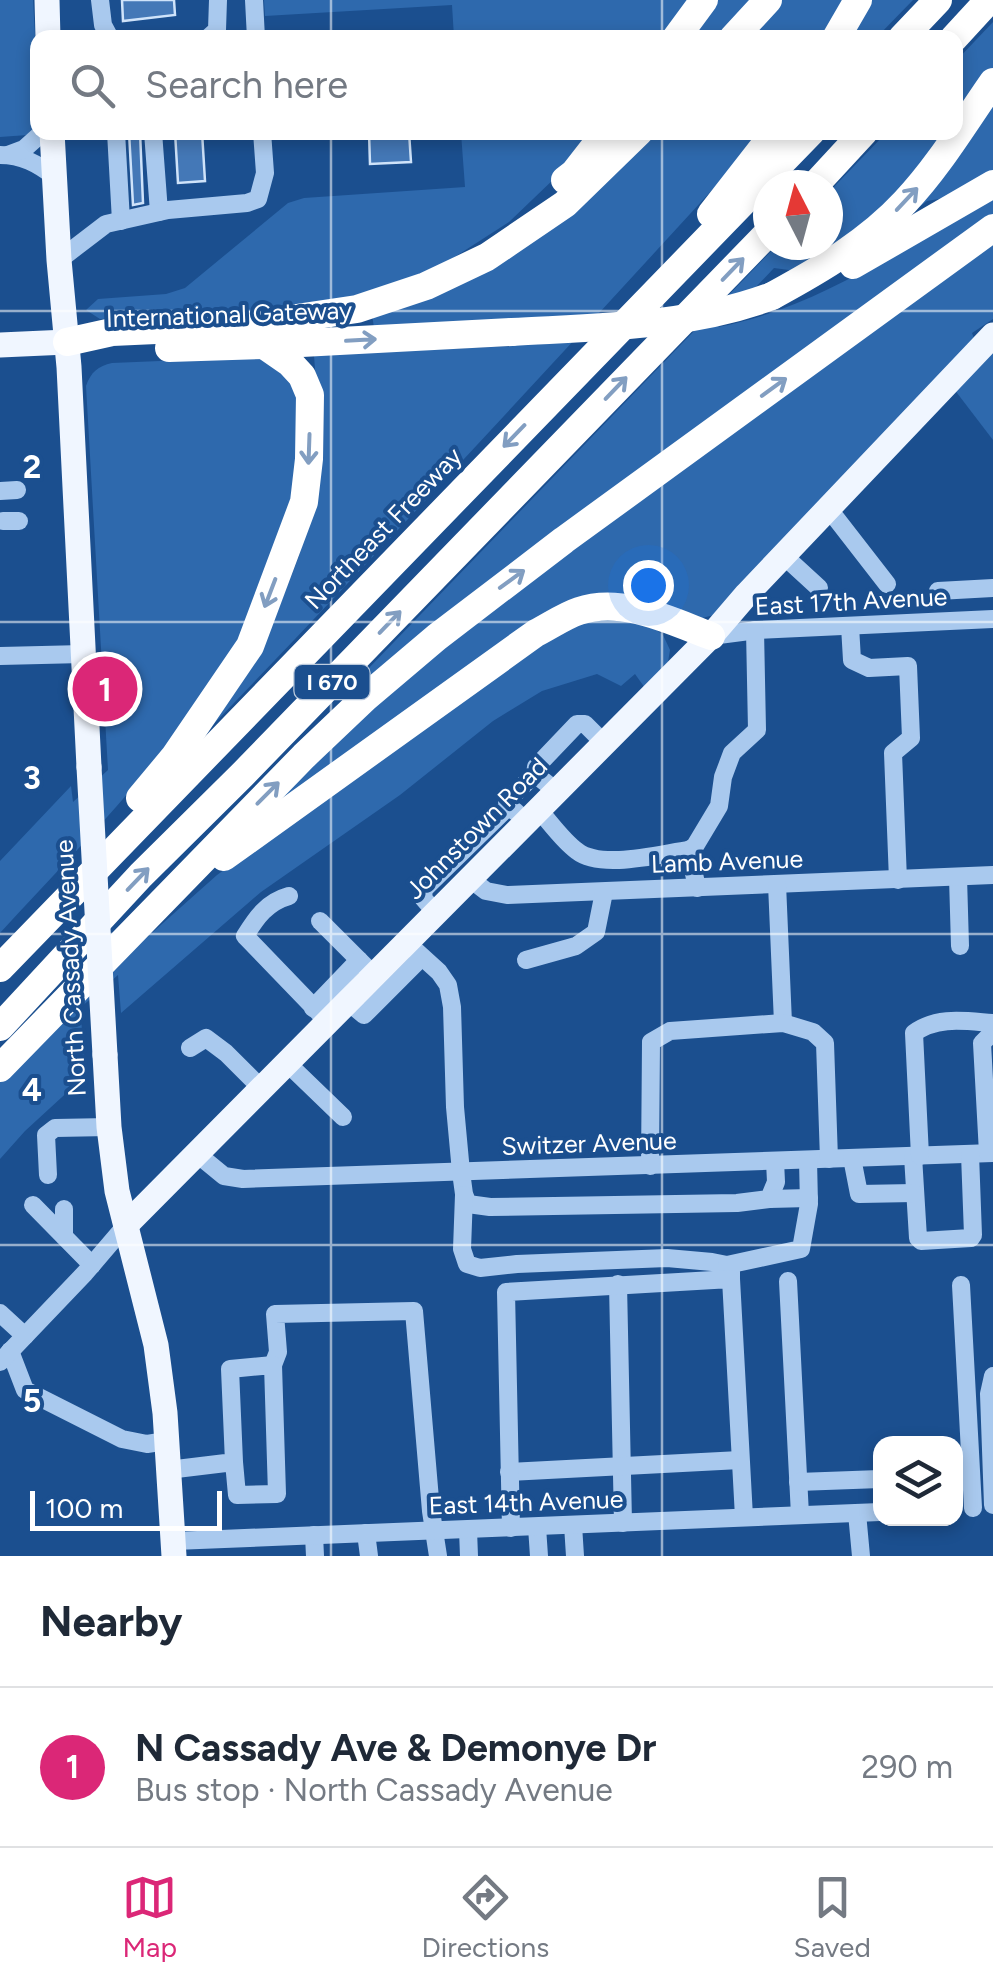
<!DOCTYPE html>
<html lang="en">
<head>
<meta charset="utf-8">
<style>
  :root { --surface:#fff; --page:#f6f6f7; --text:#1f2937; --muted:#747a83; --line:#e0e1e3; --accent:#db2777 }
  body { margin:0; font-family:Figtree,sans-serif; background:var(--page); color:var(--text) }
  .controls { position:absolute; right:30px; bottom:30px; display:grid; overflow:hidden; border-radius:20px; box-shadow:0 5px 15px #0003 }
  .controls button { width:90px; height:90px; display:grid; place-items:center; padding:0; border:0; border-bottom:2px solid var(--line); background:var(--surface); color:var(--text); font:50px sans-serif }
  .compass { position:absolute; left:753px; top:170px; width:90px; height:90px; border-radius:50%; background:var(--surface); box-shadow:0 5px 15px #0003; rotate:354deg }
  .scale { position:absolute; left:30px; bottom:25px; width:192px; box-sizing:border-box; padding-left:10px; border:5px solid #fff; border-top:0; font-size:28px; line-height:35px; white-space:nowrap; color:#fff; -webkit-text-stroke:8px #1b4f8f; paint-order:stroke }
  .you { position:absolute; left:648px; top:585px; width:35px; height:35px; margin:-25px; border:8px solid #fff; border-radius:50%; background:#1a73e8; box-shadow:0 0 0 15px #1a73e833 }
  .badge { display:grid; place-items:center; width:65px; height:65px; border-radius:50%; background:var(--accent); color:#fff; font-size:32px; font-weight:700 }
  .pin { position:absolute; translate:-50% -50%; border:5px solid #fff; box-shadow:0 2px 10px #0006 }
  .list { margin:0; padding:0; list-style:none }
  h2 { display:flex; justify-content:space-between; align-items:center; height:130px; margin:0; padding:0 40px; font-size:42px }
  h2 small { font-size:32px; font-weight:400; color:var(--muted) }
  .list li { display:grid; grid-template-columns:65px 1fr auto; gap:30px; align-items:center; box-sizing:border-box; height:160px; padding:0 40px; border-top:2px solid var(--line) }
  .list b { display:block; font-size:38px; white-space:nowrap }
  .list p { margin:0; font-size:32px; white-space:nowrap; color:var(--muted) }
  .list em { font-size:32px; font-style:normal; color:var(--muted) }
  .icon { flex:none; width:55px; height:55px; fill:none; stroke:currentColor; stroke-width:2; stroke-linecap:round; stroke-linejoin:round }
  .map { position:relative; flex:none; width:993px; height:1556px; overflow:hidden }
  .search { position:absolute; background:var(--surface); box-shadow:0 5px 15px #0003; left:30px; right:30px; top:30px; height:110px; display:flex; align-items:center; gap:25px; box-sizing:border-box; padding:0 35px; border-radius:20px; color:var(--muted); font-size:38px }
  .sheet { height:290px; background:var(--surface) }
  nav { display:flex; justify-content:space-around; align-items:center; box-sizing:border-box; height:140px; border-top:2px solid var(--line); background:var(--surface); font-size:28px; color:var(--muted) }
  nav a { display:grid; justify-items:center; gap:5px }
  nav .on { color:var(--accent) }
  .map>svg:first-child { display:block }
</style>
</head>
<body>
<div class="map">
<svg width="993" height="1556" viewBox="0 0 993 1556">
  <rect width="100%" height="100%" fill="#1b4f8f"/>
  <g fill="#2e69ad">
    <path d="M0 0H33L37 72 38 132 41 134 0 137Z"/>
    <path d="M264 0H691L663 38 454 37 452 5 265 16Z"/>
    <path d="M712 0H754L719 37 684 38Z"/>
    <path d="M776 0H845L824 37 741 38Z"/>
    <path d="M866 0H913L877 37 844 38Z"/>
    <path d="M993 22V72L956 127V61Z"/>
    <path d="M993 101V174L956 196 927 201 909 215Z"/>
    <path d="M461 133H593L557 176 509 222 450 260 393 287 331 302 253 311 100 319 86 310 98 299 166 294 185 288 288 203 304 198 465 187Z"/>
    <path d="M651 133H761L746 153C568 347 391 540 209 729L242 676 280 605 299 556 317 493 321 455 314 355 515 346 539 320 374 328 372 314 427 298Z"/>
    <path d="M886 133H952L900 199 796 271 774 268 718 327C819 308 907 245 993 192V220L347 705 340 698 777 245H828V193Z"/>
    <path d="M993 240V319L972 333 975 341 714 615 702 618 616 596 249 828 416 665Z"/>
    <path d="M993 349V440L954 389Z"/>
    <path d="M258 357C268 363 283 369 289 378 305 398 300 442 297 467 274 657 124 798 0 933V861L71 786 73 802 108 770 86 386C91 372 98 366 112 363Z"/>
    <path d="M602 615 650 625 663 635 670 650 668 662 645 688 635 674 621 686 597 674 542 691 493 721 400 795 261 892 121 1013 118 975 80 1008 86 1075 25 1131 0 1159V1081L126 956 217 875 533 646Z"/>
  </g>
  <g fill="#4478b7" stroke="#cfe3fa" stroke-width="2.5">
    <path d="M122 0H174L175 15 123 21Z"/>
    <path d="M129 132H140L143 203 133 205Z"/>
    <path d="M175 132H202L205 181 178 183Z"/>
    <path d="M369 132H409L411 162 370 164Z"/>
  </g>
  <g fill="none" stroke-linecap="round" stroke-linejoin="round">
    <g stroke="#a9c9ee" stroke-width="18">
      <path d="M100 0 103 25 110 38"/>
      <path d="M254 0 256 38"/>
      <path d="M208 38 217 30 218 0"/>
      <path d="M116 132 121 221"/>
      <path d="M153 132 159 212"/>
      <path d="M0 155C22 155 38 164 55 177"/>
      <path d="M8 155 24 149 43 132"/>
      <path d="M59 260 106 224 168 210 247 203 258 199 265 173 262 132"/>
      <path d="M0 491 17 490"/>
      <path d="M828 508 887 584"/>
      <path d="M3 521H19"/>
      <path d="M783 555 819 588"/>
      <path d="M938 591 993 588"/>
      <path d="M850 626 852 660 869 668 908 666 911 738 893 753 898 880"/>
      <path d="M711 636 757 630 993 619"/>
      <path d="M0 656 83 654"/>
      <path d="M556 791 535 774 536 767 577 724H585L604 743"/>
      <path d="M538 809C550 822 562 840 577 851 601 870 660 854 689 850L697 888"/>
      <path d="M516 812 508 807 507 801 535 774"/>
      <path d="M689 850 695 846 719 806 723 777 732 753 757 730 755 630"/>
      <path d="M958 877 960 946"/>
      <path d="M469 878 486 891 507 895 993 875"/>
      <path d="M777 884 783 1023"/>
      <path d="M289 896C267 902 256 918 245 936L327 1021"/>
      <path d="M435 912 423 898 424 889 508 807"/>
      <path d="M320 921 374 975"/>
      <path d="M406 942 439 972 448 985 452 1007 455 1107 461 1172 464 1194 468 1204 490 1207 737 1203 769 1199 776 1182 775 1161"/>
      <path d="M526 960 576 946 596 932 604 892"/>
      <path d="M347 1001 364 1015 422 957"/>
      <path d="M313 1008 359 960"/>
      <path d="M190 1048 206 1038 226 1053 261 1088"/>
      <path d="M286 1062 343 1117"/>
      <path d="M196 1153 224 1176 243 1179 993 1153"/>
      <path d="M988 1153 982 1043 993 1032"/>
      <path d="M913 1156 918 1238 921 1241 971 1238 973 1235 970 1154"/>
      <path d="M920 1156 914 1033C937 1016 965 1021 992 1023L993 1027"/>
      <path d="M852 1158 859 1194 914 1193"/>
      <path d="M650 1166 651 1042 670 1031 783 1023 813 1032 825 1043 829 1159"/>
      <path d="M48 1175 46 1135 55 1128 109 1127"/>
      <path d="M464 1195 462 1249 467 1264 480 1268 517 1264 667 1258 712 1262 727 1265 731 1272V1279"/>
      <path d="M769 1199 809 1198"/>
      <path d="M33 1205 92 1265"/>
      <path d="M64 1236V1209"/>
      <path d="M727 1265 801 1249 809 1204 808 1160"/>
      <path d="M788 1281 800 1515"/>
      <path d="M618 1284 623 1523"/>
      <path d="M961 1285 973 1508"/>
      <path d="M0 1313 25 1336"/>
      <path d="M10 1351 25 1390 122 1439 147 1444 166 1441"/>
      <path d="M0 1362 85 1273 126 1225"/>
      <path d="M273 1365 278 1352 275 1314 414 1311 431 1511 438 1556"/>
      <path d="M993 1376 989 1394 993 1505"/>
      <path d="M168 1470 234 1462 230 1369 273 1365 277 1494 237 1495 234 1462"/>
      <path d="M509 1472 740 1460"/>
      <path d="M798 1482 880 1479"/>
      <path d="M857 1513 861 1556"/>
      <path d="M573 1525 575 1556"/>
      <path d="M537 1527 539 1556"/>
      <path d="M511 1528 506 1292 731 1279 744 1517"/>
      <path d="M468 1530 469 1556"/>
      <path d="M366 1533 369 1556"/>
      <path d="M314 1535 315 1556"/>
      <path d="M174 1541 880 1512"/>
    </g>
    <g stroke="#f0f6ff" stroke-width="25">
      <path d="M47 0 48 38"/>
      <path d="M52 132 59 260 69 367 89 767"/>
      <path d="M0 345 67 342"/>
      <path d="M105 1055 109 1127 117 1191 156 1345 165 1413 174 1556"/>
      <path d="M126 1225 711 636 747 594 993 335"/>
    </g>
    <g stroke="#fff" stroke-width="28">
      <path d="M676 38 704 0"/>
      <path d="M733 38 768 0"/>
      <path d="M836 38 858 0"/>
      <path d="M902 38 938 0"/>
      <path d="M954 38 989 0"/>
      <path d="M565 180 574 173 606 132"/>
      <path d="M815 185 864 132"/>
      <path d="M711 214 775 132"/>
      <path d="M853 265 993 184"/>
      <path d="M772 296C820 270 868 242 905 202 939 166 965 122 993 82"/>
      <path d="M67 342 112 332 244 326 357 309 426 286 487 257 565 204 639 132"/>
      <path d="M169 348 264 345 512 332"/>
      <path d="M140 798 175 756 250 646 304 502 309 459 310 395 302 376 290 363 264 345"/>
      <path d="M224 857 536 633C550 626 564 616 579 611 622 596 671 621 711 636"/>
      <path d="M0 968 811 132"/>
      <path d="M0 1027 141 875 242 775 768 233"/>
      <path d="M0 1068 304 756 365 698 437 637 564 540 993 228"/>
    </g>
    <path stroke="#f0f6ff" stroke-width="25" d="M89 767 105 1055"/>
    <path stroke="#fff" stroke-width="28" d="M512 332C600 327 689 327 772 296"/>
  </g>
  <defs><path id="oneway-shaft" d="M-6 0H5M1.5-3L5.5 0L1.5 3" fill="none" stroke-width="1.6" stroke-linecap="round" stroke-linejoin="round" transform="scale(2.5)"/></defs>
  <g stroke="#829ec1">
    <use href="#oneway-shaft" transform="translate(907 199) rotate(-47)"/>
    <use href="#oneway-shaft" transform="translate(733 269) rotate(-46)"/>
    <use href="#oneway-shaft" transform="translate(361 340) rotate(-3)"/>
    <use href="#oneway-shaft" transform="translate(774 387) rotate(-36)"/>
    <use href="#oneway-shaft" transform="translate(616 388) rotate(-46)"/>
    <use href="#oneway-shaft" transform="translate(514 436) rotate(134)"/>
    <use href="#oneway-shaft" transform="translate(309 449) rotate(92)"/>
    <use href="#oneway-shaft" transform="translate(512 579) rotate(-36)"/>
    <use href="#oneway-shaft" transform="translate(270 593) rotate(111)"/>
    <use href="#oneway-shaft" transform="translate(390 622) rotate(-46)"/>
    <use href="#oneway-shaft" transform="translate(268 793) rotate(-45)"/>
    <use href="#oneway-shaft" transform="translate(138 879) rotate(-46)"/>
  </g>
  <path fill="none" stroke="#fff" stroke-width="2.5" stroke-opacity="0.55" d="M331 0V38M662 0V38M331 132V1556M662 132V1556M0 311H993M0 622H993M0 934H993M0 1245H993"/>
  <g text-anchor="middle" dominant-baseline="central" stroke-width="8" stroke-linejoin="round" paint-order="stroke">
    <rect fill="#1b4f8f" stroke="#bbcadd" stroke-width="2.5" x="294.5" y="665" width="75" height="34" rx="8"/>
    <g font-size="22" font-weight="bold" fill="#fff">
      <text x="332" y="682">I 670</text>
    </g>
    <g font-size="25" fill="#fff" stroke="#1b4f8f">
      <text transform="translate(229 314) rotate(-2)">International Gateway</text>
      <text transform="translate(383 528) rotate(-46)">Northeast Freeway</text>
      <text transform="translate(851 601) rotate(-3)">East 17th Avenue</text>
      <text transform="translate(476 828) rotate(-45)">Johnstown Road</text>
      <text transform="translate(727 861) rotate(-2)">Lamb Avenue</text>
      <text transform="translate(70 968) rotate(-93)">North Cassady Avenue</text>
      <text transform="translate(589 1143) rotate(-2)">Switzer Avenue</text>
      <text transform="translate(526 1502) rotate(-2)">East 14th Avenue</text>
    </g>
  </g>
  <g font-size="32" text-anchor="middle" font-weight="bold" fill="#fff" stroke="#1b4f8f" stroke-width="8" stroke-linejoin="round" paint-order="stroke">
    <text x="32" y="478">2</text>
    <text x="32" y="789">3</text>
    <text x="32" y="1101">4</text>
    <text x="32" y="1412">5</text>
  </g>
</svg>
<div class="controls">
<button><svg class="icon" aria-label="layers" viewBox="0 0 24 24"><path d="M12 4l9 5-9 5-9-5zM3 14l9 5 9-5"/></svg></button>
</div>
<svg class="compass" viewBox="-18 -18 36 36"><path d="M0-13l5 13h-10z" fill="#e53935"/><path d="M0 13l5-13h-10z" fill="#747a83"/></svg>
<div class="scale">100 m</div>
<div class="you"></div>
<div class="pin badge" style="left:105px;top:689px">1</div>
<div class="search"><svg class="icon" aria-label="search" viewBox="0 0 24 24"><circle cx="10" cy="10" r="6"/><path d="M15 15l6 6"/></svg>Search here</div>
</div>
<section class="sheet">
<h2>Nearby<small></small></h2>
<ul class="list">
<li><span class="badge">1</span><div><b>N Cassady Ave &amp; Demonye Dr</b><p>Bus stop · North Cassady Avenue</p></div><em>290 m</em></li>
</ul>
</section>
<nav>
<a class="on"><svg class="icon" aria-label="map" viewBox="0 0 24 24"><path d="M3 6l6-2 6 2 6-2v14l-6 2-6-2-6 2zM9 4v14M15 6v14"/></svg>Map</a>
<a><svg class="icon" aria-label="directions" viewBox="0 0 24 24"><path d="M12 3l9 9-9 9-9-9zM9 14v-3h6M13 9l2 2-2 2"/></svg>Directions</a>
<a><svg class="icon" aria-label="saved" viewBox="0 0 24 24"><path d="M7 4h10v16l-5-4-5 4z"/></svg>Saved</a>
</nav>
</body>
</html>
